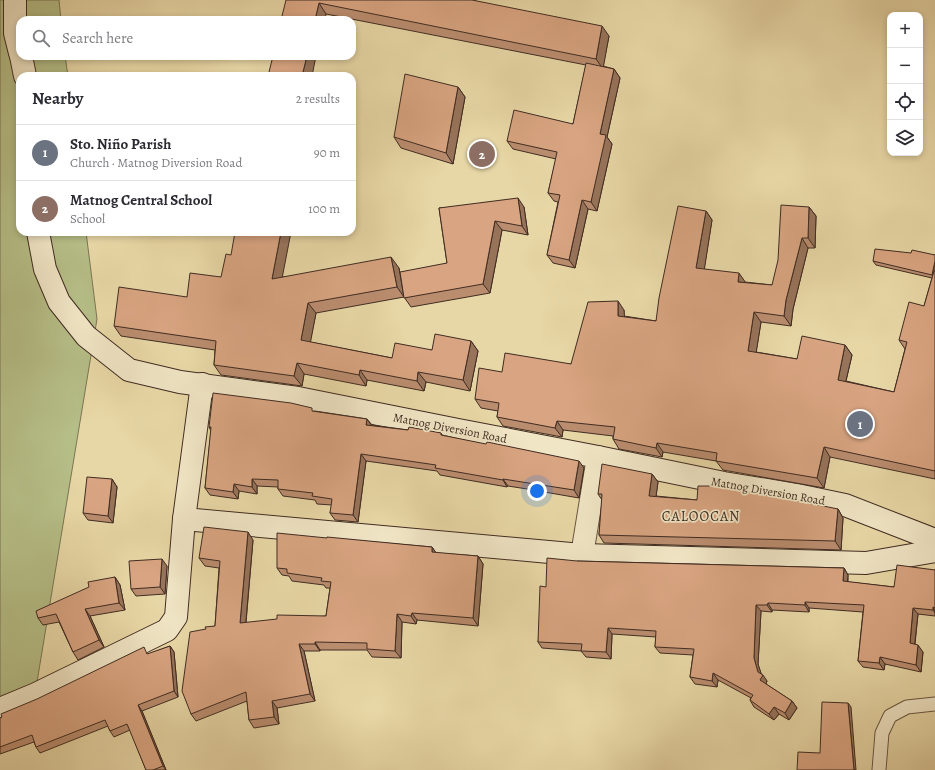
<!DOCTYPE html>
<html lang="en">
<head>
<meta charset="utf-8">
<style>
  :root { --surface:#fff; --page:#f2f2f3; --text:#2b2b33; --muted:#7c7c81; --line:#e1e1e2; --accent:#8f2418 }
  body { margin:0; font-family:Alegreya,serif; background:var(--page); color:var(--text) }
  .controls { position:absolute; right:12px; top:12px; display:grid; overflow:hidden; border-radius:8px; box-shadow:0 2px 6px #0003 }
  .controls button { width:36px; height:36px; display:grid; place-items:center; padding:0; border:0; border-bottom:1px solid var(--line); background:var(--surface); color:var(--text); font:20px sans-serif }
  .you { position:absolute; left:537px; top:491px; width:14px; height:14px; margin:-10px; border:3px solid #fff; border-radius:50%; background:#1a73e8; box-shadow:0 0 0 6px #1a73e833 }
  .badge { display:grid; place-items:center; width:26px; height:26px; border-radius:50%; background:var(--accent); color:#fff; font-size:13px; font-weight:700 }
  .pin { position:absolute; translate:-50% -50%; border:2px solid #fff; box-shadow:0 1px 4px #0006 }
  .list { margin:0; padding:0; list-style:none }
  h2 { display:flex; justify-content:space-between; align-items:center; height:52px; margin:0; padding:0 16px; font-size:17px }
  h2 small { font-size:13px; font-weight:400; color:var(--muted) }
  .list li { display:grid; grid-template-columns:26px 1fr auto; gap:12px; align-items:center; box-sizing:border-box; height:56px; padding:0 16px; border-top:1px solid var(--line) }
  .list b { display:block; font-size:15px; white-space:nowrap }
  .list p { margin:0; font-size:13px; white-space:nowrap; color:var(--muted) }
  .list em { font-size:13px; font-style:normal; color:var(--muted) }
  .icon { flex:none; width:22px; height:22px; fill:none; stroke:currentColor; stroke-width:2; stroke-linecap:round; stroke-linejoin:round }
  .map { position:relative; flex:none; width:935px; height:770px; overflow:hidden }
  .search { position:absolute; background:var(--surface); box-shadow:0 2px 6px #0003; left:16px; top:16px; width:340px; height:44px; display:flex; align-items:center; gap:10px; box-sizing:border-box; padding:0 14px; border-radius:12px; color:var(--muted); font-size:15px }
  .panel { position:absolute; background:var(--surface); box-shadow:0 2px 6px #0003; left:16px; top:72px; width:340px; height:164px; border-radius:12px }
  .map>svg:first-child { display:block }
</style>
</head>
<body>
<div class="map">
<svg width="935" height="770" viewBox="0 0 935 770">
  <rect width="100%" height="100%" fill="#e8d7a6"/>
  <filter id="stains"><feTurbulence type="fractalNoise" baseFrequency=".005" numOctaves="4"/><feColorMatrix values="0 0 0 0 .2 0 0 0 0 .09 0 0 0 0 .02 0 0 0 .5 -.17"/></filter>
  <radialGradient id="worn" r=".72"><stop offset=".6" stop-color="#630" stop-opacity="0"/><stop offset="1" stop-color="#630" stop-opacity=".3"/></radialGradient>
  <path fill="#b6be87" stroke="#7b7554" d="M0 0H59L61 20H20V56H65L68 76H20V232H86L97 319 36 688 0 698Z"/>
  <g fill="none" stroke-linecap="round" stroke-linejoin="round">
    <defs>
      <path id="lane" d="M879 770 882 733 890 716 907 707 935 704"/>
      <path id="street" d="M582 555 598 457"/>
      <g id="secondary">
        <path d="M15 0V33L20 53"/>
        <path d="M21 56 25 76"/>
        <path d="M38 232 45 269 59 302 86 336 129 370 180 382 298 398 458 430 598 457 724 483 797 495 845 505 935 540"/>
        <path d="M184 519 202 384"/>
        <path d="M0 709 36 694 167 630 176 617 184 519 582 555 866 563 935 551"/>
      </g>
    </defs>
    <use href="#lane" stroke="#6a5743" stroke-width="15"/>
    <use href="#street" stroke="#6a5743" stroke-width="24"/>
    <use href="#secondary" stroke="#402c22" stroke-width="24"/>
    <use href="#lane" stroke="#f0e5c5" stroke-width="13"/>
    <use href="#street" stroke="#f0e5c5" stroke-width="22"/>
    <use href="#secondary" stroke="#f0e5c5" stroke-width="22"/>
  </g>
  <g fill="#ba8d6f" stroke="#402c22">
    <path d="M286 0H472L609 36 603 66 614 69 620 78 607 137 612 144 597 211 588 209 575 268 553 263 547 255 558 202 554 201 548 193 556 159 513 149 507 141 573 124 586 65 326 14Z"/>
    <path d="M458 87 465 97 453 164 401 148 394 137Z"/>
    <path d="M524 207 528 235 502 230 490 293 411 307 404 297 316 313 310 342 392 358 432 350 471 341 478 351 470 391 426 382 424 391 367 380 366 386 304 374 302 386 221 375 214 365 215 350 121 336 114 326 187 297 221 277H282L399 268 403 292 447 263 439 208Z"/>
    <path d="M809 207 816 216 815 248H808L793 309 791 326 761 322 756 352 797 359 845 345 852 355 846 381 894 392 905 349 899 340 924 306 932 278 876 265 873 261 935 255V479L830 457 824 488 723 470 716 461 663 452 662 457 619 449 613 439V436L563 430 562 437 503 426 497 417 498 411 481 408 475 399 502 372 571 364 624 310V316L656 321 706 211 712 220 704 269 745 282 772 285Z"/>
    <path d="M315 411 367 419 372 425 408 430 441 433 442 435 584 468 579 498 527 489 508 486 507 487 440 475 437 471 366 461 358 522 335 520 330 513 332 505 317 504 315 500 283 496 278 489V487L257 486V494L239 491 238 499 210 495 205 488 211 431 209 427Z"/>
    <path d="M652 474 658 482 656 496 697 500 838 509 843 518 841 550 604 543 599 535 602 500 598 494Z"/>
    <path d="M112 479 117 487 113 523 88 520 83 513Z"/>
    <path d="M327 538 432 547 436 553 478 556 483 564 478 626 417 620 416 624 402 622 401 658 372 657 367 650H320V651H304L315 701 277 708 279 724 254 728 249 720 247 701 196 721 191 714 206 629 215 626 219 568 205 566 199 558 253 540 246 623 326 616 330 588H326L324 585 292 581 289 576 282 575 277 568Z"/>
    <path d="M577 561 844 568 848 575V582L894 587 935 570V616L918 614 915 644 923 652 921 672 885 664 884 670 863 667 858 661 863 612 809 608V612L772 610V612L761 611 758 664 761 674 767 681 766 684 792 701 797 708 789 720 779 714 774 720 754 707 750 700 751 698 718 680 717 687 695 684 690 677 693 655 660 653 655 647 656 637 612 634 611 659 586 657 581 651 542 648 538 642 546 587Z"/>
    <path d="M167 566 165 594 136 596 131 589Z"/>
    <path d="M115 577 120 585 125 610 90 616 104 647 78 660 73 652 59 622 43 625 38 618Z"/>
    <path d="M170 646 174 652 178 697 142 711 166 770H146L130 730 114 737 110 731 108 726 40 753 36 747 34 742 0 754V718L149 654Z"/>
  </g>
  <g fill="#97735a" stroke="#402c22">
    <path d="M319 3 326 14 325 20H315Z"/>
    <path d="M602 26 609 36 603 69 596 59Z"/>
    <path d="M307 56H316L312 76H302Z"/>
    <path d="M614 69 620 78 607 137 612 144 597 211 591 202 600 134Z"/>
    <path d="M458 87 465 97 453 164 446 153Z"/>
    <path d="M518 198 524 207 528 235 522 226Z"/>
    <path d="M582 200 588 209 575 268 569 260Z"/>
    <path d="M809 207 816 216 815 248 808 238Z"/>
    <path d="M706 211 712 220 703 278 696 268Z"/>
    <path d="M495 221 502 230 490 293 483 284Z"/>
    <path d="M281 232H291L280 289 272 279Z"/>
    <path d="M802 238 808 248 793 309 791 326 784 316 786 300Z"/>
    <path d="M391 257 399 268 404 297 397 287Z"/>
    <path d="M935 261V277L932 275Z"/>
    <path d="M739 273 746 283 738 282Z"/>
    <path d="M618 301 624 310 625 325 618 316Z"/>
    <path d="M308 303 316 313 309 350 301 340Z"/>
    <path d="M754 312 761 322 755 360 748 351Z"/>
    <path d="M471 341 478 351 470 391 463 380Z"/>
    <path d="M845 345 852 355 844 389 838 380Z"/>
    <path d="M297 363 304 374 302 386 294 376Z"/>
    <path d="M360 370 367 380 366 386 359 375Z"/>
    <path d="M418 372 426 382 424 391 417 381Z"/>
    <path d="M367 419 372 426 366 425Z"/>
    <path d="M557 421 563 430 562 437 555 428Z"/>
    <path d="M657 443 663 452 662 457 656 448Z"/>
    <path d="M824 447 830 457 824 488 817 478Z"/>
    <path d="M361 454 366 461 358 522 353 515Z"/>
    <path d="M579 461 584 468 579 498 574 490Z"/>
    <path d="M652 474 658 482 655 504 649 496Z"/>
    <path d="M112 479 117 487 113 523 108 516Z"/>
    <path d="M252 479 257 486V494L252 487Z"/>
    <path d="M503 479 508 486 507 487 503 480Z"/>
    <path d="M234 484 239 491 238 499 233 492Z"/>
    <path d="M838 509 843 518 841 550 835 541Z"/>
    <path d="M248 532 253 540 245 631 240 623Z"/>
    <path d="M432 547 437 554 432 552Z"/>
    <path d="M478 556 483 564 478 626 473 618Z"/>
    <path d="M162 559 167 566 165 594 160 587Z"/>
    <path d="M844 568 848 575 847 588 843 581Z"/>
    <path d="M115 577 120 585 125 610 119 603Z"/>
    <path d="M805 602 809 608V612L805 605Z"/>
    <path d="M768 603 772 610V612L767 605Z"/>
    <path d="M756 605 761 611 758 664 762 676 763 675 767 681 765 686 760 680 754 658Z"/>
    <path d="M933 607 935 611V613L933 610Z"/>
    <path d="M913 608 918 614 914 650 910 643Z"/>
    <path d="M85 609 90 616 104 647 99 640Z"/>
    <path d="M412 613 417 620 416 624 411 616Z"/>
    <path d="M397 614 402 622 401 658 395 651Z"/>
    <path d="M608 628 612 634 611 659 606 652Z"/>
    <path d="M315 642 320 650V651L315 644Z"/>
    <path d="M299 644 304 651 315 701 310 694Z"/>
    <path d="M918 645 923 652 921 672 916 665Z"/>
    <path d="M170 646 174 652 178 697 174 691Z"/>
    <path d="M880 657 885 664 884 670 879 663Z"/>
    <path d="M713 673 718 680 717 687 712 681Z"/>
    <path d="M272 701 277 708 279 724 274 717Z"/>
    <path d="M792 701 797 708 789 720 785 713Z"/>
    <path d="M848 703 851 707 856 770H854Z"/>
    <path d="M138 705 142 711 166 770 163 766Z"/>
    <path d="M774 707 779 714 774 720 769 714Z"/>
  </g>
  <g fill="#d8a481" stroke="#402c22">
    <path d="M286 0H472L602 26 596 59 319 3 315 20H281Z"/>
    <path d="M273 56H307L302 76H268Z"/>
    <path d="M586 63 614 69 600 134 606 135 591 202 582 200 569 260 547 255 560 195 548 193 557 152 507 141 514 110 573 124Z"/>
    <path d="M405 74 458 87 446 153 394 137Z"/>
    <path d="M518 198 522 226 495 221 483 284 404 298 400 272 447 263 439 208Z"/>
    <path d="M781 205 809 207 808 238H802L786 300 784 316 754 312 748 351 797 359 802 336 845 345 838 380 894 392 907 342 899 340 909 302 924 306 934 271H935V471L824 447 817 478 716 461 717 453 657 443 656 448 613 439 615 427 557 421 555 428 497 417 499 403 475 399 479 368 502 372 505 353 571 364 588 302 618 301V316L656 321 659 298 678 206 706 211 696 268 739 273 738 282 772 285 778 260Z"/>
    <path d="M235 232H281L272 279 391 257 397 287 308 303 301 340 392 358 395 343 432 350 435 334 471 341 463 380 418 372 417 381 360 370 359 375 297 363 294 376 214 365 216 341 114 326 119 287 187 297 190 273 221 277 226 254 231 255Z"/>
    <path d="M875 249 911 253 912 250 935 255V261L932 275 873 261Z"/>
    <path d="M213 393 291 403 312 408V411L367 419 366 425 408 430 409 427 441 433V435L486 444 487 442 579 461 574 490 522 482 503 479V480L435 468 436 465 361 454 353 515 330 513 332 499 312 496 313 493 278 489V480L252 479V487L234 484 233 492 205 488 211 427H209Z"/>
    <path d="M602 464 652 474 649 496 697 500 698 486H713L789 499 838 509 835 541 599 535 602 494H598Z"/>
    <path d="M87 477 112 479 108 516 83 513Z"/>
    <path d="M204 527 248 532 240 623 277 619V615L326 616 331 582 321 581 322 578 287 573V569L277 568V533L327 538V537L432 547V552L478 556 473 618 412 613 411 616 397 614 395 651 367 649V643L315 642V644H299L310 694 272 701 274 717 249 720 246 692 191 714 182 691 190 632 206 629 205 627 215 626 220 561 199 558Z"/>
    <path d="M547 558 577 561 844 568 843 581 894 587 897 565 935 570V608L933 607V610L913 608 910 643 918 645 916 665 880 657 879 663 858 661 864 605 805 602V605L768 603 767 605H756L754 658 758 672 763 675 760 680 792 701 785 713 774 707 769 714 750 700 753 695 713 673 712 681 690 677 694 649 655 647 656 631 608 628 606 652 581 651 582 644 538 642 540 586 546 587Z"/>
    <path d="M162 559 160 587 131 589 129 561Z"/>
    <path d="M115 577 119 603 85 609 99 640 73 652 56 614 38 618 36 611 89 587 88 582Z"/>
    <path d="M170 646 174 691 138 705 163 766 153 770H146L127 724 110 731 105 720 36 747 32 735 0 747V718L2 717 1 714 37 699 144 647 147 654Z"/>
    <path d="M822 702 848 703 854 770H797L798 752 820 753Z"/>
  </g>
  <g text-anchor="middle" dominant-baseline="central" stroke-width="3.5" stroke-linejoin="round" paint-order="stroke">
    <g font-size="12" fill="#402c22" stroke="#f0e5c5">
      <text transform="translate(450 428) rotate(11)">Matnog Diversion Road</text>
      <text transform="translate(768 491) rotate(10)">Matnog Diversion Road</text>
    </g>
    <g font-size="14" letter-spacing="1" fill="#402c22" stroke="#f0e5c5">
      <text x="701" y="516">CALOOCAN</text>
    </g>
  </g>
  <rect width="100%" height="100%" filter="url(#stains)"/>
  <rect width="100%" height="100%" fill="url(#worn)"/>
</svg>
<div class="controls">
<button>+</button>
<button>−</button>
<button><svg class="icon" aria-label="locate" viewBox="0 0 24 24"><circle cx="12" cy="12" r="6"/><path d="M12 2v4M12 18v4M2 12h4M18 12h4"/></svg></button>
<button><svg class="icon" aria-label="layers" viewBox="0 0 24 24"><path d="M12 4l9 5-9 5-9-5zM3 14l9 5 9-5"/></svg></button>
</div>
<div class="you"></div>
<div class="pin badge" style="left:860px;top:424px;background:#6b7280">1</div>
<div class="pin badge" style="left:482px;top:154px;background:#8d6e63">2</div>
<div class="search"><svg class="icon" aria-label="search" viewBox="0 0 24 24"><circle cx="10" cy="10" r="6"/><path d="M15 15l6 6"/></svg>Search here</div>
<section class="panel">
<h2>Nearby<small>2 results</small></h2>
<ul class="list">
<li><span class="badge" style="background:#6b7280">1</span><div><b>Sto. Niño Parish</b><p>Church · Matnog Diversion Road</p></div><em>90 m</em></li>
<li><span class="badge" style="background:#8d6e63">2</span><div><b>Matnog Central School</b><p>School</p></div><em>100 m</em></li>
</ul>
</section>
</div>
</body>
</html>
